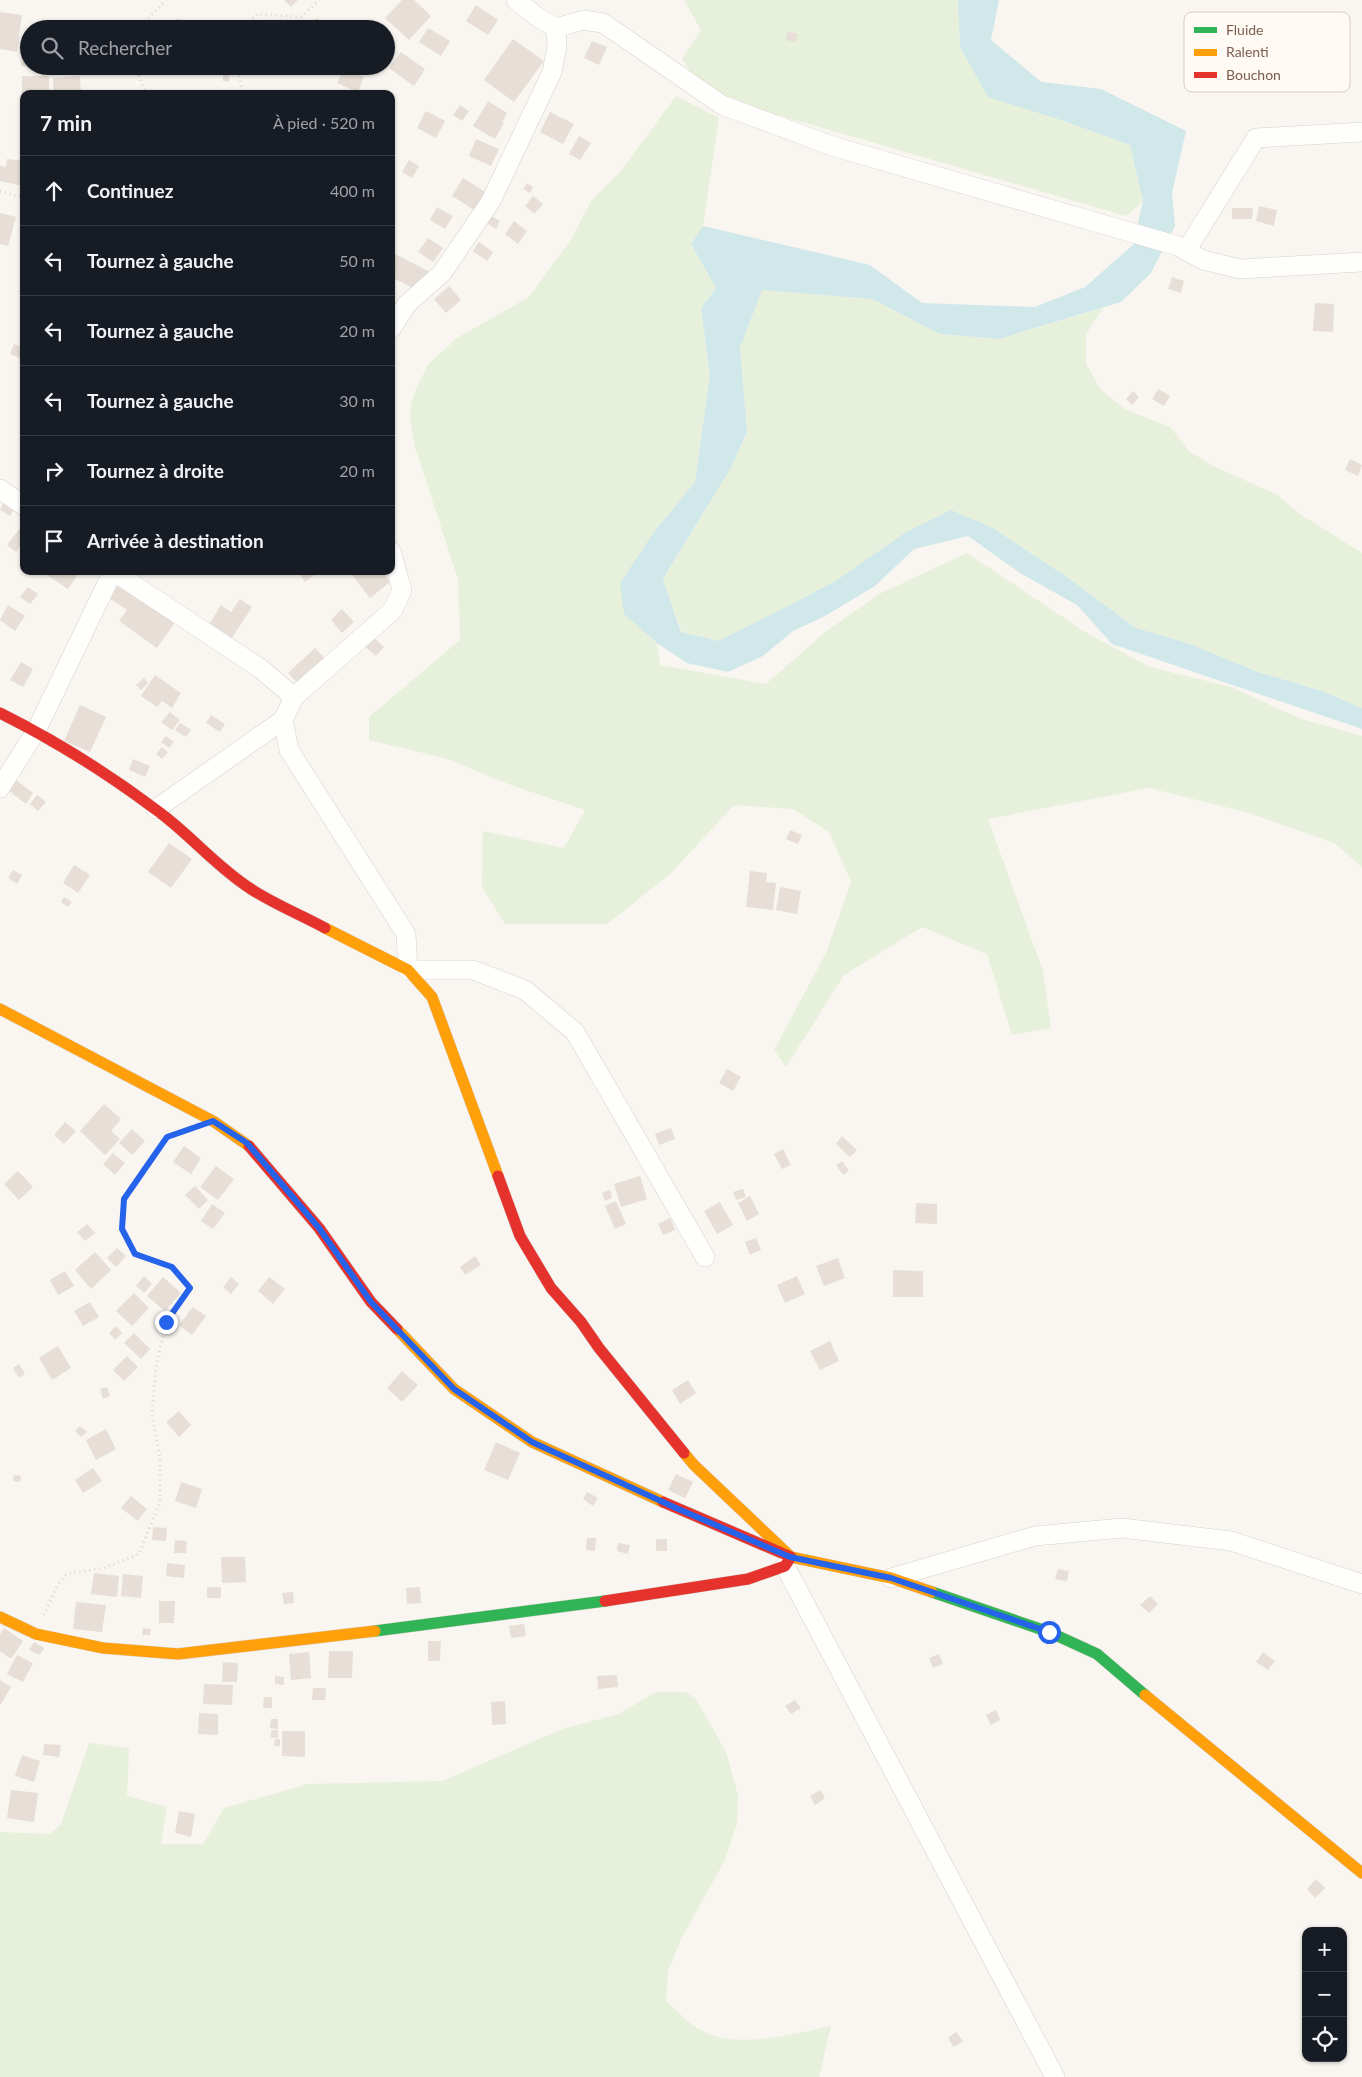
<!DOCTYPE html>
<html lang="fr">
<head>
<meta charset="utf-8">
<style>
  :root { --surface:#171b24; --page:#242831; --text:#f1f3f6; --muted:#9ea1a6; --line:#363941 }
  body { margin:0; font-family:Lato,sans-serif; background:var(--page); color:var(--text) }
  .controls { position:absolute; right:15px; bottom:15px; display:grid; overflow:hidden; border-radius:10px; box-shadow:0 1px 4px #0004 }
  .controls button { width:45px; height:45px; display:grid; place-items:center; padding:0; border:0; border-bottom:1px solid var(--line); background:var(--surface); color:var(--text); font:25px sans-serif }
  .stop { position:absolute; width:15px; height:15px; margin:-11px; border:4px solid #2563eb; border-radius:50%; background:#fff }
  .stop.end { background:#2563eb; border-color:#fff; box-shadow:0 1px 5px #0008 }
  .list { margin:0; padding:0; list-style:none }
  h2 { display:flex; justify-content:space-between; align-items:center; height:65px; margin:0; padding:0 20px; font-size:21px }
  h2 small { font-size:16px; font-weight:400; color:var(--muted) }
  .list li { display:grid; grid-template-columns:32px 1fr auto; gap:15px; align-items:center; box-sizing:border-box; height:70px; padding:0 20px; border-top:1px solid var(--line) }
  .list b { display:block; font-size:19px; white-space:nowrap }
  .list em { font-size:16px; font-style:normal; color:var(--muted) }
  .icon { flex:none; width:28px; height:28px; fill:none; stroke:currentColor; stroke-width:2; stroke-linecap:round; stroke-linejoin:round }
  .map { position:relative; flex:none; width:1362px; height:2077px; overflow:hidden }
  .search { position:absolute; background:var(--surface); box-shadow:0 1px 4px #0004; left:20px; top:20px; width:375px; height:55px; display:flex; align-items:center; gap:12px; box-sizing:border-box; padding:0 18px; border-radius:28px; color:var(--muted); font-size:19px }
  .panel { position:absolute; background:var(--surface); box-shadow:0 1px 4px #0004; left:20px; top:90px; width:375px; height:485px; border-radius:10px }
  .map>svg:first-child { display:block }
</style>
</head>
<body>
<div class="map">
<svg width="1362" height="2077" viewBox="0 0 1362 2077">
  <rect width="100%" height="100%" fill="#f9f5f0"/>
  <g fill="#e7f0db">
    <path d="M684 0H958L960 47 1061 120 1130 145 1143 201 1126 216 761 110 700 86 682 59 701 30Z"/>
    <path d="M676 96 719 118 703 226 691 244 716 288 701 308 710 375 695 482 654 532 624 614 657 643 660 665 766 684 824 633 879 594 967 553 1090 635 1150 667 1231 687 1301 719 1362 736V867L1334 843 1249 813 1149 788 988 819 1043 971 1051 1028 1012 1035 987 954 922 927 844 975 786 1067 774 1050 826 953 851 882 829 832 793 809 734 805 669 875 607 924H505L482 887 483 831 564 848 585 810 508 784 448 759 369 740V717L460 640 458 579 415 447 410 419 411 404 415 391 428 365 457 338 529 297 572 238 591 201 620 172Z"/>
    <path d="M762 290 872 299 940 334 999 339 1103 308 1086 334V364L1101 390 1127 410 1170 427 1189 451 1215 467 1276 494 1300 514 1362 553V708L1322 691 1258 672 1190 644 1136 628 1067 577 991 527 906 532 834 582 719 641 682 632 663 580 732 466 747 433 740 348Z"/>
    <path d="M656 1692H686L697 1701 726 1752 738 1795 737 1823 725 1860 681 1939 668 1971 666 2001C677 2010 687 2022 699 2029 734 2051 794 2034 831 2026L819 2077H0V1832L50 1834 61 1824 89 1743 129 1748 127 1796 167 1807 161 1844H203L224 1808 308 1784 443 1781 562 1729 619 1714Z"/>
  </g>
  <path fill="#d0e8ea" d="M958 0H999L991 40 1041 82 1101 89 1186 131 1172 193 1175 226 1151 273 1121 302 999 339 940 334 872 299 762 290 740 348 747 432 732 466 663 579 681 632 719 641 834 582 906 532 951 510 991 527 1067 577 1136 628 1190 644 1258 672 1322 691 1362 708V729L1112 644 1077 605 1020 573 968 536 914 549 875 586 825 616 793 631 763 656 728 672 687 663 657 643 624 614 620 583 654 532 695 482 710 375 701 308 716 288 691 244 703 226 870 265 922 303 1035 307 1085 287 1133 245 1143 201 1130 145 1061 120 988 97 960 47Z"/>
  <g fill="#e6ded7">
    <path d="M284 0H298L291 7Z"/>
    <path d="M402 0H414L431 16 409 40 385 18Z"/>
    <path d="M476 5 498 20 488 35 466 21Z"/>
    <path d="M0 12 22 15 17 52 0 49Z"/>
    <path d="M317 18 323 24 317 29H304Z"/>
    <path d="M180 19 181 29H162V22Z"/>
    <path d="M268 20 277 29H260Z"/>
    <path d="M428 28 450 41 441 56 419 42Z"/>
    <path d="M788 31 797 34 796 42 786 40Z"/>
    <path d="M513 39 544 61 514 102 484 80Z"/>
    <path d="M592 41 607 47 599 65 584 58Z"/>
    <path d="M22 44H29V67L21 66Z"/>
    <path d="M401 52 425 69 414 86 389 68Z"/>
    <path d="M344 68 364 77 358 92 337 83Z"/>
    <path d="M223 71H230L229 82 223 81Z"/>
    <path d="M22 76H49V94H24V101H22Z"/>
    <path d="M80 76 81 94H54L53 78Z"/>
    <path d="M488 101 507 113 502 122 504 123 495 139 473 126Z"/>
    <path d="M460 105 469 111 462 121 453 115Z"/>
    <path d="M426 111 445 121 436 138 417 128Z"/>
    <path d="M550 112 574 124 563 144 540 132Z"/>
    <path d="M579 136 591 143 580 160 569 154Z"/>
    <path d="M476 139 499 149 491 166 469 156Z"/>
    <path d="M7 159 24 161 23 186 0 181V166L6 167Z"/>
    <path d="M409 160 419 166 412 178 402 172Z"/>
    <path d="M463 178 487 193 476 211 452 196Z"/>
    <path d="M527 183 533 187 530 193 523 189Z"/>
    <path d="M533 196 543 204 534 214 525 206Z"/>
    <path d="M1259 206 1277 210 1274 226 1256 221Z"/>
    <path d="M437 207 453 216 445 229 430 220Z"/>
    <path d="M1232 208H1253L1252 219H1232Z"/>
    <path d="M0 213 16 217 8 246 0 244Z"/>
    <path d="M491 216 500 221 496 229 487 223Z"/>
    <path d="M514 221 527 231 518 244 505 234Z"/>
    <path d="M428 238 443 248 433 262 418 252Z"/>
    <path d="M479 242 493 252 487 261 473 251Z"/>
    <path d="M395 254 430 272 425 282 420 279 415 289 391 277V261Z"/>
    <path d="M1172 277 1184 281 1181 293 1168 289Z"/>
    <path d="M449 286 461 300 446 313 434 299Z"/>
    <path d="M1315 303 1334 304 1333 332 1313 331Z"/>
    <path d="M14 344 24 348 21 359 10 354Z"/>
    <path d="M1158 389 1170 396 1164 406 1152 399Z"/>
    <path d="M1133 391 1139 397 1132 405 1126 399Z"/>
    <path d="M1350 459 1362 465 1358 476 1345 470Z"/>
    <path d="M5 499 16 506 10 516 0 510Z"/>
    <path d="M24 523V548L21 545 16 552 7 545Z"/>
    <path d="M41 571H80L68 589Z"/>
    <path d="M301 571H315L317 573 305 582 299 573Z"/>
    <path d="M358 571H382L390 582 370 598 352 575Z"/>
    <path d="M121 581 176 621 157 648 119 621 127 610 109 598Z"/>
    <path d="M28 587 38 594 30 604 20 597Z"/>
    <path d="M240 599 252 607 230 641 208 626 221 605 231 612Z"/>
    <path d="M8 605 25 616 15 631 0 620Z"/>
    <path d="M342 609 354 622 342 633 331 620Z"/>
    <path d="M372 636 384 647 376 656 363 645Z"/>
    <path d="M315 648 328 662 301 687 288 673Z"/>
    <path d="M21 662 33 669 23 687 10 680Z"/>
    <path d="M155 675 181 693 172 708 162 701 157 707 141 696Z"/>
    <path d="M144 678 148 683 141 690 136 685Z"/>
    <path d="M80 705 106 717 90 752 64 741Z"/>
    <path d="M170 712 180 720 172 730 161 722Z"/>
    <path d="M211 715 225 724 220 732 206 723Z"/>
    <path d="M180 723 191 730 186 737 175 730Z"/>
    <path d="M166 736 174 742 169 748 161 742Z"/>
    <path d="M162 747 168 752 162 759 156 754Z"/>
    <path d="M133 759 150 766 145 777 129 770Z"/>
    <path d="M16 780 33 793 26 804 8 790Z"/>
    <path d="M37 795 46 802 38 811 30 804Z"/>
    <path d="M790 830 802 835 798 844 786 839Z"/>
    <path d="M169 843 192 859 171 888 148 872Z"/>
    <path d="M74 865 90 875 78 893 63 883Z"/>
    <path d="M13 870 22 875 17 884 8 878Z"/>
    <path d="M750 871 767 873 766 882 776 883 773 910 746 907Z"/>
    <path d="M780 887 801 891 797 914 776 910Z"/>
    <path d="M64 897 72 902 68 907 61 902Z"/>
    <path d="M727 1069 741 1077 733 1091 719 1083Z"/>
    <path d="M104 1104 121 1119 111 1131 120 1139 105 1155 80 1131Z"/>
    <path d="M65 1122 76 1131 64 1144 54 1135Z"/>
    <path d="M671 1128 675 1139 659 1145 655 1134Z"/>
    <path d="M132 1129 145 1141 132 1155 119 1143Z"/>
    <path d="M842 1136 857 1150 850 1157 836 1144Z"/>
    <path d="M184 1146 201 1158 191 1174 173 1162Z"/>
    <path d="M783 1149 791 1165 782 1169 774 1154Z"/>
    <path d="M113 1153 125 1163 115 1175 103 1164Z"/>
    <path d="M842 1161 849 1171 843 1175 836 1165Z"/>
    <path d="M216 1166 234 1179 218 1200 200 1187Z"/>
    <path d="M18 1171 33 1187 19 1200 4 1184Z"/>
    <path d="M640 1176 647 1199 621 1207 614 1184Z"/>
    <path d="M195 1186 208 1200 199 1209 185 1195Z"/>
    <path d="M743 1189 746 1197 736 1200 733 1192Z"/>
    <path d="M610 1190 612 1198 605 1201 602 1193Z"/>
    <path d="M750 1196 759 1214 747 1221 738 1203Z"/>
    <path d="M616 1201 626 1224 615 1229 605 1206Z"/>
    <path d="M720 1202 733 1225 717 1234 704 1211Z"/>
    <path d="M916 1203 937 1204V1224L915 1223Z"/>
    <path d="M212 1204 225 1213 213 1229 201 1221Z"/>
    <path d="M670 1218 675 1230 663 1235 658 1224Z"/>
    <path d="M87 1224 95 1233 85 1241 77 1232Z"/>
    <path d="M756 1238 761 1250 750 1255 745 1242Z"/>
    <path d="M117 1248 126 1256 116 1267 107 1258Z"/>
    <path d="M95 1252 111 1270 91 1289 75 1270Z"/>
    <path d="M475 1256 481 1265 465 1275 460 1267Z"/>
    <path d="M838 1258 845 1278 824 1286 816 1266Z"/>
    <path d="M893 1270 923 1271V1297H893Z"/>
    <path d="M65 1271 74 1286 58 1295 50 1280Z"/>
    <path d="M144 1276 152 1284 144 1293 136 1286Z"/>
    <path d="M797 1276 805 1294 785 1303 777 1285Z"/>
    <path d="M163 1277 181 1293 165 1311 147 1296Z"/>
    <path d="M231 1277 239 1284 231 1294 223 1287Z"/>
    <path d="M269 1277 285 1289 273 1304 258 1291Z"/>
    <path d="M134 1293 149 1308 132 1326 116 1311Z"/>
    <path d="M90 1302 99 1317 83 1326 74 1311Z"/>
    <path d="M193 1307 206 1316 192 1335 179 1325Z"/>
    <path d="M116 1326 122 1333 115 1340 109 1333Z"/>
    <path d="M134 1333 150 1349 141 1359 124 1343Z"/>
    <path d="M830 1341 839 1361 820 1370 810 1351Z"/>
    <path d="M58 1346 71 1368 52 1380 39 1358Z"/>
    <path d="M127 1356 138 1367 124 1381 113 1370Z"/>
    <path d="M19 1364 25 1374 19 1378 13 1368Z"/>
    <path d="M402 1371 418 1385 402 1402 387 1388Z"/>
    <path d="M688 1380 696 1393 680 1404 672 1390Z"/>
    <path d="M107 1387 110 1396 103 1399 100 1389Z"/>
    <path d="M179 1411 191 1425 179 1437 166 1422Z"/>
    <path d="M80 1426 87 1432 81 1437 75 1431Z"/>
    <path d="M106 1429 116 1449 96 1460 86 1440Z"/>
    <path d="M496 1442 520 1453 508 1480 484 1470Z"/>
    <path d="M93 1468 102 1481 83 1493 75 1480Z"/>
    <path d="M676 1474 693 1482 685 1498 668 1490Z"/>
    <path d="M14 1475 21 1476 20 1482 13 1481Z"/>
    <path d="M181 1482 202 1489 196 1508 175 1501Z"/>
    <path d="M587 1492 598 1498 593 1506 583 1499Z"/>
    <path d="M131 1496 147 1509 138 1521 121 1508Z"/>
    <path d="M153 1527 167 1528 166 1541 152 1540Z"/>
    <path d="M587 1538H596L595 1551 586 1550Z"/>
    <rect x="656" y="1539" width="11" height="12"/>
    <path d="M175 1540 187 1541 186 1553H174Z"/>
    <path d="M618 1543 630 1545 628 1554 617 1551Z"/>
    <path d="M221 1557H245L246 1582 222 1583Z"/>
    <path d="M167 1563 185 1565 184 1578 166 1576Z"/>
    <path d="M1058 1569 1069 1571 1067 1581 1055 1579Z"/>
    <path d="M94 1573 119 1576 117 1597 91 1594Z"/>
    <path d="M123 1574 143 1576 141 1598 121 1596Z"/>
    <rect x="207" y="1587" width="14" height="11"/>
    <path d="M420 1587 421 1603 407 1604 406 1588Z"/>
    <path d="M293 1592 294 1603 284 1604 282 1593Z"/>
    <path d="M1150 1596 1158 1604 1149 1613 1140 1605Z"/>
    <path d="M159 1601H175L174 1623H159Z"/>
    <path d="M76 1602 106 1605 102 1632 73 1629Z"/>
    <path d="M524 1624 526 1636 511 1638 509 1626Z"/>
    <path d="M4 1628 23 1641 11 1659 0 1651V1635Z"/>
    <path d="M143 1628 151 1629 150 1635H142Z"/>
    <path d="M428 1641H441L440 1661H428Z"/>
    <path d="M34 1642 44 1648 40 1655 29 1650Z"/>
    <path d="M329 1651H353L352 1678H328Z"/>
    <path d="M309 1652 311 1678 291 1680 289 1654Z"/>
    <path d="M1263 1652 1275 1661 1268 1670 1256 1662Z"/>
    <path d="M939 1654 943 1664 933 1668 929 1658Z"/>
    <path d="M17 1655 33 1663 23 1682 7 1674Z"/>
    <path d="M223 1662 238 1663 237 1682H222Z"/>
    <path d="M617 1675 618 1687 598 1689 597 1676Z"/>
    <path d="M275 1676 284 1677V1685L275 1684Z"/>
    <path d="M0 1680 11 1687 1 1704H0Z"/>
    <path d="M204 1684 233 1685 232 1705 203 1704Z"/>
    <path d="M313 1688H326L325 1700H312Z"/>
    <path d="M264 1697H272V1708H263Z"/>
    <path d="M795 1700 801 1708 791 1714 785 1706Z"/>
    <path d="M505 1701 506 1724 492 1725 491 1702Z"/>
    <path d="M996 1710 1000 1720 991 1725 986 1715Z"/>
    <path d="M199 1713 218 1714V1735L198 1734Z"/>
    <path d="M271 1719H278V1729L270 1728Z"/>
    <rect x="271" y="1730" width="7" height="8"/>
    <path d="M282 1731H305V1757L282 1756Z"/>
    <path d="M275 1739H280V1746H274Z"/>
    <path d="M44 1744 61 1745 59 1757 43 1755Z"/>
    <path d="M22 1755 40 1761 34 1782 15 1776Z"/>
    <path d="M11 1790 38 1793 34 1822 7 1818Z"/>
    <path d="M820 1790 825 1798 815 1805 810 1796Z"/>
    <path d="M179 1811 195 1814 191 1837 175 1833Z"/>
    <path d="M1316 1879 1325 1888 1315 1898 1307 1889Z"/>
    <path d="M956 2032 963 2041 954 2047 948 2038Z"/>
  </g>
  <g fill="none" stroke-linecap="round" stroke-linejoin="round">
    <defs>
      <g id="street">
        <path d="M516 0 536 16 556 28 583 20 603 23 722 105 832 146 1178 246 1203 260 1240 269 1362 262"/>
        <path d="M1186 251 1256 138 1362 132"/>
        <path d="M391 329 407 304 442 273 491 201 552 72 557 47 556 28"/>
        <path d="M0 489 24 506"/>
        <path d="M391 551 402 590 393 610 294 697 283 720 289 750 406 934 408 970H473L525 990 575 1032 705 1257"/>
        <path d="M113 571 261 669 294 697"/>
        <path d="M0 788 36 731 113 571"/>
        <path d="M156 809 283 720"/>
        <path d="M785 1566 1055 2077"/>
        <path d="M891 1578 1035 1536 1122 1528 1231 1541 1362 1584"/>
      </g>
      <g id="fast">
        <path d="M932 1592 1049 1632 1097 1654 1145 1695"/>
        <path d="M375 1631 605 1601"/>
      </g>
      <g id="slow">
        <path d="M325 928 408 970 432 997 498 1176"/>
        <path d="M0 1009 213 1121 249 1146"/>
        <path d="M397 1329 454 1389 532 1442 663 1502"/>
        <path d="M684 1453 694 1465 791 1557 891 1578 932 1592"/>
        <path d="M0 1617 36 1634 103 1648 178 1654 375 1631"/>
        <path d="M1145 1695 1362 1873"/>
      </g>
      <g id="jam">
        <path d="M0 713C54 740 107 773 155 809 189 833 215 866 251 889 274 904 301 915 325 928"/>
        <path d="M249 1146 319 1228 371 1302 397 1329"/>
        <path d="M498 1176 520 1236 551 1288 581 1322 599 1348 684 1453"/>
        <path d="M605 1601 748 1579 785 1566 791 1557 663 1502"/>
      </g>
    </defs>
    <use href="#street" stroke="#d7d1cb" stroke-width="20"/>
    <use href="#fast" stroke="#d9d2cb" stroke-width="12"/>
    <use href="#slow" stroke="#d9d2cb" stroke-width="12"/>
    <use href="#jam" stroke="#d9d2cb" stroke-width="12"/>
    <g stroke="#dcd5d0" stroke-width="3" stroke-dasharray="1 4" stroke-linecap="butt">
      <path d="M138 29 166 0"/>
      <path d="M242 29 257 14 301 17 319 0"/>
      <path d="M135 66 146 94"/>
      <path d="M237 66 243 94"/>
      <path d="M0 191 24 198"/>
      <path d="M44 1615 57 1586 67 1574 104 1568 139 1554 160 1502V1458L152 1414 156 1367 166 1322 190 1287 172 1267 135 1254 122 1229 123 1199 167 1137 186 1130"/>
    </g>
    <use href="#street" stroke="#fefefd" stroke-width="19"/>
    <use href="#fast" stroke="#30b455" stroke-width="11"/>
    <use href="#slow" stroke="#ff9f0a" stroke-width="11"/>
    <use href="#jam" stroke="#e5322d" stroke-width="11"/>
  </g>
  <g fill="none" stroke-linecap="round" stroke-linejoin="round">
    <path stroke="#2563eb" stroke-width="6" d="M166 1322 190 1288 172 1267 135 1254 122 1229 124 1199 167 1137 213 1121 247 1143 319 1228 371 1302 454 1389 532 1442 676 1508 790 1557 891 1578 1049 1632"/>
  </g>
  <rect x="1184" y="12" width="166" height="80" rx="8" fill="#fffaf3" stroke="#d7cbc1" stroke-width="1"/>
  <rect x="1194" y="27" width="23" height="6" fill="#30b455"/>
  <rect x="1194" y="49" width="23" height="7" fill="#ff9f0a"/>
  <rect x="1194" y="72" width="23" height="6" fill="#e5322d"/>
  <g font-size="14" fill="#7a5c4d">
    <text x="1226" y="35">Fluide</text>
    <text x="1226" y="57">Ralenti</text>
    <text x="1226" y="80">Bouchon</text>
  </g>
</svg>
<div class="controls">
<button>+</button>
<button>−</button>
<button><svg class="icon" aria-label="locate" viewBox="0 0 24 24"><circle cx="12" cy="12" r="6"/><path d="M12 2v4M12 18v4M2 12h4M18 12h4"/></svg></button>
</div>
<div class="stop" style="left:1049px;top:1632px"></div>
<div class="stop end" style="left:166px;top:1322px"></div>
<div class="search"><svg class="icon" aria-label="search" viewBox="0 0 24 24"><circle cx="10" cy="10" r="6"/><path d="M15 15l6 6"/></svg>Rechercher</div>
<section class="panel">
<h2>7 min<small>À pied · 520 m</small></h2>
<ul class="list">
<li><svg class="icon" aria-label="ahead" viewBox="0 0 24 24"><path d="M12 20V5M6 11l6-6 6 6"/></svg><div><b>Continuez</b></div><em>400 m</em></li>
<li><svg class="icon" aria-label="left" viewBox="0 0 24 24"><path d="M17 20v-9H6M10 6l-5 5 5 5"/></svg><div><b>Tournez à gauche</b></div><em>50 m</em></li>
<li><svg class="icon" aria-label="left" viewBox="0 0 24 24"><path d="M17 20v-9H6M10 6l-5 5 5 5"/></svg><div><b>Tournez à gauche</b></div><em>20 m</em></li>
<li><svg class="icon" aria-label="left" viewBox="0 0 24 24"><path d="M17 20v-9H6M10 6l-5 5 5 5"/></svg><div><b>Tournez à gauche</b></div><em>30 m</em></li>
<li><svg class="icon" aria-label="right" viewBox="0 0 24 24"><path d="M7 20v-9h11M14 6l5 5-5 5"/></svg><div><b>Tournez à droite</b></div><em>20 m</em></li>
<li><svg class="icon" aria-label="arrive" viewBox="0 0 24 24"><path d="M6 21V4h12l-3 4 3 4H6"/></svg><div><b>Arrivée à destination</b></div></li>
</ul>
</section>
</div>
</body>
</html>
